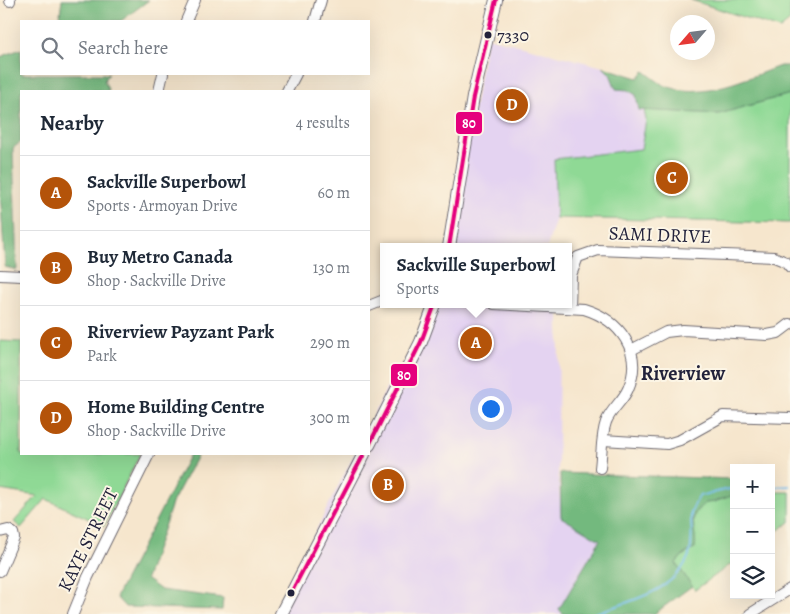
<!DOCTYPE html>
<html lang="en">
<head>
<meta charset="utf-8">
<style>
  :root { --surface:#fff; --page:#f2f2f3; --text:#1f2937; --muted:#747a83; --line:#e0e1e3; --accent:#b45309 }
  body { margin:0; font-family:Alegreya,serif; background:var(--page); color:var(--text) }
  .controls { position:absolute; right:15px; bottom:15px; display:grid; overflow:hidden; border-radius:0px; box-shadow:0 5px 20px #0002 }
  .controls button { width:45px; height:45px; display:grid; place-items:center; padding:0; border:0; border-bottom:1px solid var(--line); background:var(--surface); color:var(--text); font:25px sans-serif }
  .compass { position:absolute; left:670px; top:15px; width:45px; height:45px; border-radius:50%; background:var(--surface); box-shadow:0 5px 20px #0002; rotate:242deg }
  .you { position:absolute; left:490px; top:408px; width:18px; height:18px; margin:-12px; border:4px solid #fff; border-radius:50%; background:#1a73e8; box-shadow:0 0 0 8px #1a73e833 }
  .badge { display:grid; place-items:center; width:32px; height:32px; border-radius:50%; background:var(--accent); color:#fff; font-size:16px; font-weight:700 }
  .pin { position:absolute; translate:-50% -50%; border:2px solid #fff; box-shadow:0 1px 5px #0006 }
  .popup { position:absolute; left:380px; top:243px; width:192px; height:65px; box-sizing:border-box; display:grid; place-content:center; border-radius:0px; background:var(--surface); filter:drop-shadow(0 1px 4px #0005); font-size:16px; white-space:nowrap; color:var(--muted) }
  .popup b { font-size:19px; color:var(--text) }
  .popup::after { content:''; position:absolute; left:50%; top:100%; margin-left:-10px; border:10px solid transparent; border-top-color:var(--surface) }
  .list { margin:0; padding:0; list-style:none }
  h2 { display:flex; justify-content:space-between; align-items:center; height:65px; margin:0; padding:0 20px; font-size:21px }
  h2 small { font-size:16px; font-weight:400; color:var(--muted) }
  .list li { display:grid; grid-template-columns:32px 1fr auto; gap:15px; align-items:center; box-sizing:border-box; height:75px; padding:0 20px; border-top:1px solid var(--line) }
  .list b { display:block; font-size:19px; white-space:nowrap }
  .list p { margin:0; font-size:16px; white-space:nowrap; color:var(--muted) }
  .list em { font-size:16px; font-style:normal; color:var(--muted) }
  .icon { flex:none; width:28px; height:28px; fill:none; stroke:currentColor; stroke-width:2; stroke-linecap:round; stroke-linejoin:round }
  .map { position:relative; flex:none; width:790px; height:614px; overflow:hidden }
  .search { position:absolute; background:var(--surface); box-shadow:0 5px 20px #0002; left:20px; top:20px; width:350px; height:55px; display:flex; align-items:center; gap:12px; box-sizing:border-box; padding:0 18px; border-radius:0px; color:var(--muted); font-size:19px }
  .panel { position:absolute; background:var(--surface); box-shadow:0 5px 20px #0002; left:20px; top:90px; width:350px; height:365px; border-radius:0px }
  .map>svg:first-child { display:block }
</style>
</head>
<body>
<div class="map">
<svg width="790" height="614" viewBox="0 0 790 614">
  <rect width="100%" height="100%" fill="#fcf5e5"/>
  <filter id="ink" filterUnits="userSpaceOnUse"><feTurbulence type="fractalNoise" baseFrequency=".02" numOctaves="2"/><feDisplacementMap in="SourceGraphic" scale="10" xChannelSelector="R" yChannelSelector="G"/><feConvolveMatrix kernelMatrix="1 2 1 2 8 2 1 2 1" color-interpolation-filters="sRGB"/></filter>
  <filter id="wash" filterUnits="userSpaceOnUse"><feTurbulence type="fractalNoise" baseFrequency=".0096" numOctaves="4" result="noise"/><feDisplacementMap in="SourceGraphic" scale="20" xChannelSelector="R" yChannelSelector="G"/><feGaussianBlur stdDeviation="1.12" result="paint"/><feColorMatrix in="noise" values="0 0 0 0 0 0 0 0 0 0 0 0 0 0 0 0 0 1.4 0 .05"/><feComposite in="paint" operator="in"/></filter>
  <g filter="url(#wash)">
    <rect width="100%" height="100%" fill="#f6e6cd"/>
    <g fill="#e4d3f1">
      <path d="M487 37 603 67 610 74 616 88 628 90 636 95 639 109 644 110 646 120 641 149 554 159 556 218 547 247H449Z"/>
      <path d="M434 304H541L559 306 558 471 561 516 600 539 559 609 563 614H278L280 603 354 454H369V425L387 387 421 345Z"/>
    </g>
    <g fill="#8fd995" stroke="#587e68">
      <path d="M691 0H790V21L780 29Z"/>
      <path d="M790 94V223L556 218 554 159 641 149 646 120 644 110 719 114Z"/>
      <path d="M0 341 21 342V454H140L104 526 46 499 21 528 14 522 37 496 0 490Z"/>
      <path d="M771 492H790V522L771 535Z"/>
      <path d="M734 495V562L695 590 676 563 683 555 693 550C700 530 683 517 706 503L714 502Z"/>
    </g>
    <g fill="#73b97e" stroke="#4a6e5c">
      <path d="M62 0H149L121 21H59Z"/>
      <path d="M21 49V74H109L104 80 109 91H21V142L13 148 17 270 5 267 0 189V57Z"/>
      <path d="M780 66H790V94L719 114 639 110 636 95 628 90 616 89 610 74 603 67 638 78 644 71C651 76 659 83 666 86 702 100 747 78 780 66Z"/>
      <path d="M190 454H198L173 501 146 579 161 590 223 598 222 610 125 607 116 597Z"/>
      <path d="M560 473 734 479V495L714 502 706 503C683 517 698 528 695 548L683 555 676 563 692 586 654 614H563L559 609 600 540 561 517Z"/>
    </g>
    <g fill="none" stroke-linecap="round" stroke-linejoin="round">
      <g stroke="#77c0f0" stroke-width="2">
        <path d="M771 487 790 486"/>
        <path d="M593 614C628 601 678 592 690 552 693 539 691 526 691 513 692 508 697 501 699 496L734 488"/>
      </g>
    </g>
  </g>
  <g filter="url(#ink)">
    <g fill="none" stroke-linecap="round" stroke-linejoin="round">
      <defs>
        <g id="minor">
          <path d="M10 0V1"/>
          <path d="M186 21 195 0"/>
          <path d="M315 21 321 0"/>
          <path d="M159 91 163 74"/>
          <path d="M287 91 296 74"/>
          <path d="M0 275 21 276"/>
          <path d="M494 304 584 309C620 320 644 352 628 389 623 401 611 409 606 422 601 436 602 453 600 468"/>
          <path d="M369 306 384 300"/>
          <path d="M570 307 571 275 578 257 598 250 774 257 786 262 790 267"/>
          <path d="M631 350 666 332 683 330 767 335 778 333 790 324"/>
          <path d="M603 440 667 444 680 440 723 416 790 418"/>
          <path d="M0 532 8 530 13 533 14 538 0 571"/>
          <path d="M73 614 88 577 149 454"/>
          <path d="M750 614 790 589"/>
        </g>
        <g id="major">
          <path d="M449 247 473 97 496 0"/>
          <path d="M369 445 421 342 435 304"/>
          <path d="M281 614 364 454"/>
        </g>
      </defs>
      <use href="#minor" stroke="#6c676e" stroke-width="12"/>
      <use href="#major" stroke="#6c676e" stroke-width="14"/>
      <use href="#minor" stroke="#fff" stroke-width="10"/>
      <use href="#major" stroke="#fff" stroke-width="12"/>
      <defs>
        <g id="bus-1">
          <path d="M449 247 473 97 496 0"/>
          <path d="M369 445 421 342 435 304"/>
          <path d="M291 593 364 454"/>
        </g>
      </defs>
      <use href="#bus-1" stroke="#fcf5e5" stroke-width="8"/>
      <use href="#bus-1" stroke="#e5007d" stroke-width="4"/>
    </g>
  </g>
  <g fill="#22223b" stroke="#fcf5e5" stroke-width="2">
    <circle cx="488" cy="35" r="4.5"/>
    <circle cx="291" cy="593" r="4.5"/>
  </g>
  <g text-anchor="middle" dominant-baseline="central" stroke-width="4" stroke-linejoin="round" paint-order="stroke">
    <g font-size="18" fill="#22223b" stroke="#fcf5e5" text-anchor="start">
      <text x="497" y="35">7330</text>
    </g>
    <g font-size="19" fill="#22223b" stroke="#fcf5e5">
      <text transform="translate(660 235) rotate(2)">SAMI DRIVE</text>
      <text transform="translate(88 540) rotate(-64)">KAYE STREET</text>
    </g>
    <g font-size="20" font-weight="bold" fill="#22223b" stroke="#fcf5e5">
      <text x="683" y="373">Riverview</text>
    </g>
  </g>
  <g stroke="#fcf5e5" stroke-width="2">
    <rect x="455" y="111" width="28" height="24" rx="5" fill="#e5007d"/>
    <rect x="390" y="363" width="28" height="24" rx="5" fill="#e5007d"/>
  </g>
  <g font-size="14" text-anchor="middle" font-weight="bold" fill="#fff">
    <text x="469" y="128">80</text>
    <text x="404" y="380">80</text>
  </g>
</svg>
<div class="controls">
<button>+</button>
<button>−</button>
<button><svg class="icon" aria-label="layers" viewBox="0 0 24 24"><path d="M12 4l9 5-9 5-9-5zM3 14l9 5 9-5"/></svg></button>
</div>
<svg class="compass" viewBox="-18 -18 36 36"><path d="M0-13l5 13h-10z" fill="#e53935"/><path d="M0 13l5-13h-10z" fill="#747a83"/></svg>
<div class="you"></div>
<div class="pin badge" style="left:476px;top:343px">A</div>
<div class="popup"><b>Sackville Superbowl</b>Sports</div>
<div class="pin badge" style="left:388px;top:485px">B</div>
<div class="pin badge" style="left:672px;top:178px">C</div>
<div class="pin badge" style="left:512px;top:105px">D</div>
<div class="search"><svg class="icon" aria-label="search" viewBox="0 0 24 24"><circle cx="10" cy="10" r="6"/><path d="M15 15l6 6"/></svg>Search here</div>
<section class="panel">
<h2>Nearby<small>4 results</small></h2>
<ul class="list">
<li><span class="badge">A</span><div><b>Sackville Superbowl</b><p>Sports · Armoyan Drive</p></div><em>60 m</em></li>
<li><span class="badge">B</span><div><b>Buy Metro Canada</b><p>Shop · Sackville Drive</p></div><em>130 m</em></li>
<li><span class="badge">C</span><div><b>Riverview Payzant Park</b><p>Park</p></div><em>290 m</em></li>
<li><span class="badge">D</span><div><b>Home Building Centre</b><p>Shop · Sackville Drive</p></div><em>300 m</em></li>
</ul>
</section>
</div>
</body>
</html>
